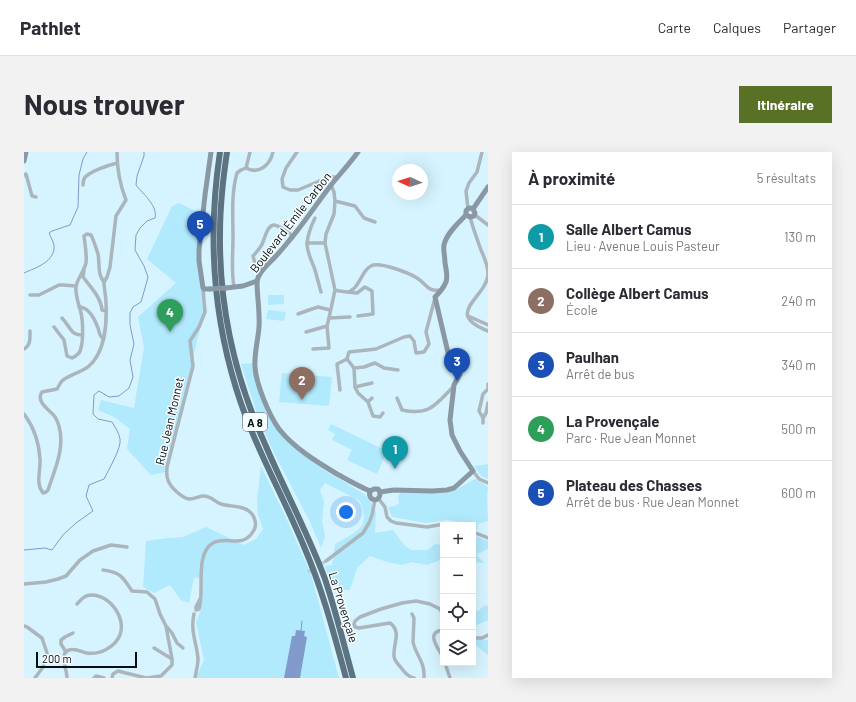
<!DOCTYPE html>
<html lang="fr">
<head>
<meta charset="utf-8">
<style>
  :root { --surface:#fff; --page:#f2f2f3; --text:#2b2b33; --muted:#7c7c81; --line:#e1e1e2; --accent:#587124 }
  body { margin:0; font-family:Barlow,sans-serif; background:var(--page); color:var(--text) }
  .controls { position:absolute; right:12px; bottom:12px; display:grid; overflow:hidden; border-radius:0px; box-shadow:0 4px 16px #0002 }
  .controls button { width:36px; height:36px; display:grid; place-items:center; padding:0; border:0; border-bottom:1px solid var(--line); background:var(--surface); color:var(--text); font:20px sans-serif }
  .compass { position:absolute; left:368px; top:12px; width:36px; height:36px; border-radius:50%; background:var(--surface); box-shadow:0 4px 16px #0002; rotate:273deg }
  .scale { position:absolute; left:12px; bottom:10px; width:101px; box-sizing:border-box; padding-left:4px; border:2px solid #050f12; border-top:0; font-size:11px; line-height:14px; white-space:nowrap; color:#050f12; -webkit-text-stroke:3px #f7fcff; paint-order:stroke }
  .you { position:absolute; left:322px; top:360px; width:14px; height:14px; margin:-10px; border:3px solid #fff; border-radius:50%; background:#1a73e8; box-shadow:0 0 0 6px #1a73e833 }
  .badge { display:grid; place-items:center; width:26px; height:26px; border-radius:50%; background:var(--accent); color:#fff; font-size:13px; font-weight:700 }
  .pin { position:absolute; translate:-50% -33px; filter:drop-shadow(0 1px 2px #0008) }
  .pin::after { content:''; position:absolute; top:21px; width:14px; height:12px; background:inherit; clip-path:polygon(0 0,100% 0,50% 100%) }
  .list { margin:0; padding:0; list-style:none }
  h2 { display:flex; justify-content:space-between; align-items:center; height:52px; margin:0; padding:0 16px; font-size:17px }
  h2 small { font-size:13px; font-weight:400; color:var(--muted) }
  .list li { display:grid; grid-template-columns:26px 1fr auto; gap:12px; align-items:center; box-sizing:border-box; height:64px; padding:0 16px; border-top:1px solid var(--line) }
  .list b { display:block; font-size:15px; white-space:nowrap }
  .list p { margin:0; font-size:13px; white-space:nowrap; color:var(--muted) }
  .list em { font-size:13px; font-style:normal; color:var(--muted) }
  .icon { flex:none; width:22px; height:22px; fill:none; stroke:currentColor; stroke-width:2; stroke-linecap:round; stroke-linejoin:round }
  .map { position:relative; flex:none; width:464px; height:526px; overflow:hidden; border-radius:0px }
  header { display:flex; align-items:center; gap:24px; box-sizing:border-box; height:56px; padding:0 20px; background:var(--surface); border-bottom:1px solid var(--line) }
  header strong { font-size:19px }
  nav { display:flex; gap:22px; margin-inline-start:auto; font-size:14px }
  .intro { display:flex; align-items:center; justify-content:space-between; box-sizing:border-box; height:96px; padding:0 24px }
  h1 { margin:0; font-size:28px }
  .button { padding:10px 18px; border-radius:0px; background:var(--accent); color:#fff; font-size:14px; font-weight:700 }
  main { display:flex; gap:24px; padding:0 24px }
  aside { flex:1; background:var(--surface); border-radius:0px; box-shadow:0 4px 16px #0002 }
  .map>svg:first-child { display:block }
</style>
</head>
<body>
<header>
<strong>Pathlet</strong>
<nav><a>Carte</a><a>Calques</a><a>Partager</a></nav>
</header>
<div class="intro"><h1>Nous trouver</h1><a class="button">Itinéraire</a></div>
<main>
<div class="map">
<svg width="464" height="526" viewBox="0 0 464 526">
  <rect width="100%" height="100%" fill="#d6f4ff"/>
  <g fill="#b1e9fd">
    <path d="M155 51 175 61 173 92 180 161 141 320 127 323 103 297 106 277 90 265 74 258 77 248 110 256 120 195 114 165 152 131 123 107 148 54Z"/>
    <path d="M244 143H260V152L244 153Z"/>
    <path d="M244 158 262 160 260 169 242 167Z"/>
    <path d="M230 211 243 261 278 301 299 317 340 342 347 350 352 360 351 381 369 378 381 394 387 398H403L411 392 419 393V407L403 413 388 410 378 413 363 410 346 404 333 416 326 438H316L312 426 306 428 301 414 308 413 311 392C319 387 336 380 339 371 342 364 338 356 336 349L301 331 296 338 300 349 298 370 301 384 297 396 285 368 250 301 234 265 217 212Z"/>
    <path d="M258 221 308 225 305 254 255 250Z"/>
    <path d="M307 272 363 299 353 322 323 308 328 298 308 288 311 282 304 278Z"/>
    <path d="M464 312V327L457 324 450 314Z"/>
    <path d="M237 314 263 368 287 422 315 526H172L180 508 172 470 177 457 179 427 170 425 165 451 157 448 146 433 130 441 119 435 122 389 144 386 159 385 182 375 220 393 232 387 239 377 234 363 233 349Z"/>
    <path d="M451 327 464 335 463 344 464 369 454 372 453 378 449 376V373H442L436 370 424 368 402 371 368 365 364 355 371 354 375 351 374 344 378 339 418 341 428 340Z"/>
    <path d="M449 383 464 389V397L453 402 454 405 461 411 449 410Z"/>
    <path d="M461 453 464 454V468L449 475V458L454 459Z"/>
    <path d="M449 487 464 488V503L453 494 449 499Z"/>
  </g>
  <path fill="#7f9acb" d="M272 478 281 479 280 484 283 485 276 526H260L268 484H271Z"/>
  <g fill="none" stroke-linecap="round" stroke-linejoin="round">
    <g stroke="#7f9acb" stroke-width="1">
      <path d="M0 121C11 116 28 111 30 97 31 92 27 86 25 81L28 79 46 73 54 55 55 23 59 7 63 0"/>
      <path d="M0 398 21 396 28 398 39 383 52 371 69 359 62 344 65 333 80 327C84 319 98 295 96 287 95 281 91 275 88 270L74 267 69 262 70 243 75 239 85 245 95 244 105 236 109 225 106 208 110 192 106 173V161L109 155 117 150 123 129 124 125 120 114 111 98 112 83 116 76 123 69 131 66C134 54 119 42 112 33L113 24 120 4V0"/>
      <path d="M277 480 278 469"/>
    </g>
    <path stroke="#b7d2db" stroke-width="3.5" stroke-dasharray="3.5 2" stroke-linecap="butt" d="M284 420 302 409"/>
    <g stroke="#abb5bc" stroke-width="3.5">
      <path d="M273 0 262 16 258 27 259 35 266 38H274L305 25H314"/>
      <path d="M222 16 226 0"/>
      <path d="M0 23 2 22 8 44 12 45"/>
      <path d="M59 33C59 31 59 30 60 27 63 20 85 13 93 11"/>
      <path d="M307 33 310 40 311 49 310 62 302 82 301 91 311 138C318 140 325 140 333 141L341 135 348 139 349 162 334 164"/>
      <path d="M311 49 331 54 340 66 351 70"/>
      <path d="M444 57 442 39 445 31 453 20 458 0"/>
      <path d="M451 63 464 73"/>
      <path d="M446 65C449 76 453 87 457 98 460 105 464 113 464 122 463 146 418 161 464 179"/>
      <path d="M291 66C287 74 284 82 283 91H301"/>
      <path d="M283 91C283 101 288 109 291 118 293 125 295 133 297 140"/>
      <path d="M239 117 231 111 229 104C232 101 235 97 237 94 241 88 242 74 250 73 254 73 265 81 269 84"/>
      <path d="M60 118 59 125C67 135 77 146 78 158L82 159"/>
      <path d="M80 130 83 125 86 115 92 64 102 48C96 33 93 16 93 0"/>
      <path d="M210 135C207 118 209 102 209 85 209 64 207 42 213 21L217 18 222 16C235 23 246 13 249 0"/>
      <path d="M311 138 305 166 326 165"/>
      <path d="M325 140C328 138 331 136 332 134 338 127 339 118 347 114 355 109 385 121 393 126 403 132 403 140 416 138"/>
      <path d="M6 143H15L35 133H39L52 134"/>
      <path d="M55 155C65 155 71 168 74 176 76 181 74 182 79 187"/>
      <path d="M274 162 285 158 294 155 306 158"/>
      <path d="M444 164 464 173"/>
      <path d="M38 166C46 174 46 183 58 183"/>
      <path d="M30 175 40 188 43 204 48 206C51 205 53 203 55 201 60 193 59 170 57 161 55 152 51 144 52 134 54 126 60 119 62 111 63 103 61 92 60 84L63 82 67 83C70 89 72 96 74 102 76 111 73 122 80 130"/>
      <path d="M282 180 303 174"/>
      <path d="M0 197C7 193 6 186 6 179"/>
      <path d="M289 197 305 196 303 174 305 166"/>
      <path d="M330 216 331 235 334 241 344 250 349 264 356 265 359 261"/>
      <path d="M374 218 360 216 351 211 340 215 330 216 323 207 325 200 352 197 380 185 386 184 390 189 392 201 400 200 405 192 402 180 411 146"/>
      <path d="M331 235 348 231"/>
      <path d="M316 238 313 212 323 207"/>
      <path d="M373 246 378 258C406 264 411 253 430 234"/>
      <path d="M344 250 348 246"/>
      <path d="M0 262C10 275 15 291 16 307 17 318 11 331 19 341L22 340 24 338C31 317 41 296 35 274 34 271 33 268 31 265 26 258 11 250 18 240L33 237C35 234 36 231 38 229 44 223 57 221 65 214 81 200 83 171 82 151 82 144 80 137 80 130"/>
      <path d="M459 266 462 261 464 251"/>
      <path d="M459 271V266L455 259 459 242 464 237V232"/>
      <path d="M449 319 455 327 464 331"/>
      <path d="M354 346 361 355 363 365 367 369 372 371 403 375 420 372 433 373"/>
      <path d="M449 380 464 386"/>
      <path d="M302 409 339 381 345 371 348 363 351 348"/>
      <path d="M79 418C96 420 99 425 108 439L123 440 131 447 136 462 142 474 148 507V513L137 524 123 526"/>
      <path d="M0 432 22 430 34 427 42 424 56 408 69 399 87 393 103 395"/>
      <path d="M176 447 172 455V458L175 457C181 440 170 402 189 391 203 383 219 398 230 378 233 373 231 366 228 362 221 353 206 355 197 352 191 350 187 344 180 344 175 344 171 347 165 347 158 346 146 335 144 328 142 324 143 319 143 315L169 214 166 189 175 175 181 160 179 137"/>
      <path d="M170 462C166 480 173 491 174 507 174 513 172 520 171 526"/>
      <path d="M388 462 390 466 389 490C392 504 401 509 400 526"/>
      <path d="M0 474 3 475 18 486 23 501 19 515 11 526"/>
      <path d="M143 475 148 481 153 491 159 496"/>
      <path d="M419 478C401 480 414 496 419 505"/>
      <path d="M449 486H458L464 483"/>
      <path d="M130 496 148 507"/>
      <path d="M42 500 37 492V488L41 485 49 481"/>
      <path d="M421 511 426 526"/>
      <path d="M43 526C43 519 39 512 40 505 40 502 42 499 45 498 51 496 58 500 63 501 76 503 91 495 96 483 103 464 82 438 62 444 58 446 56 449 53 452"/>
      <path d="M70 526 72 524 80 526"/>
      <path d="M88 526 89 522 94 519 122 526"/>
      <path d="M390 526C385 525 381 521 378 517 375 513 370 509 370 504 369 491 378 480 366 471L335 476 331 475 330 472 331 469 336 465 357 457 378 451 392 449 406 452 416 457 419 463"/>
    </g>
    <g stroke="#8a98a4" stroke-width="5">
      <path d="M334 0C326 11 316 22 307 33 294 50 282 68 269 84 263 91 257 99 251 105 244 113 235 119 233 129 233 145 236 160 235 175 234 189 230 201 231 215 232 232 245 263 255 277 270 296 293 310 313 322 324 328 334 334 346 339"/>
      <path d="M0 9 2 0"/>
      <path d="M449 57 464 35"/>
      <path d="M442 63 446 65 450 64 451 61 449 57"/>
      <path d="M442 63V59C444 56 446 55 449 57"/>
      <path d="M202 136 219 134 233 129"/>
      <path d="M186 137H181L179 136 175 109V98L181 43 187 0"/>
      <path d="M346 339C343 350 357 351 356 340"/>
      <path d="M346 339 350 337H354L356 340"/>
      <path d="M356 340 370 338 408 339 423 338 430 336 449 319 436 299 428 283 426 268 430 233 436 222 435 216 425 205 411 145C415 141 420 135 422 130 424 124 422 117 421 111 421 105 419 98 420 93 422 82 435 70 442 63"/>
    </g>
    <g stroke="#5e7382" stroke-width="6">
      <path d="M196 0C184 80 188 158 212 236 229 292 259 343 281 397 299 439 310 482 322 526"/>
      <path d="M203 0C199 27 196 54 196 81 195 154 211 226 241 292 260 337 284 381 301 427 312 460 320 493 329 526"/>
    </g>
    <path stroke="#8a98a4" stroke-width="5" d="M186 137 202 136"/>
  </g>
  <g text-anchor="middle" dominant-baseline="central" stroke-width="3" stroke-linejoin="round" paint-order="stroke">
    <rect fill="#f7fcff" stroke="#4e5659" stroke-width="1" x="219" y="261" width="24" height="18" rx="3"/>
    <g font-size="11" font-weight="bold" fill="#050f12">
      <text x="231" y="270">A 8</text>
    </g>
    <g font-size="12" fill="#050f12" stroke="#f7fcff">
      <text transform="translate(266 70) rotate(-52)">Boulevard Émile Carbon</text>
      <text transform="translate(145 269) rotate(-77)">Rue Jean Monnet</text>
      <text transform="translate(320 455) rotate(73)">La Provençale</text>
    </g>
  </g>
</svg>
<div class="controls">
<button>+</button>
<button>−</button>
<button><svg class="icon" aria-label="locate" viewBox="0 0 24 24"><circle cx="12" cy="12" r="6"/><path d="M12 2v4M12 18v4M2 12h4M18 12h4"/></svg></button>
<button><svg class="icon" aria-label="layers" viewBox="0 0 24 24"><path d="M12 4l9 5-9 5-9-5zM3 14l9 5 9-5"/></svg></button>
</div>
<svg class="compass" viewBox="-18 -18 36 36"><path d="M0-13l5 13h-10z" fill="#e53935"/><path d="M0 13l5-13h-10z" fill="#7c7c81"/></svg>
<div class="scale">200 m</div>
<div class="you"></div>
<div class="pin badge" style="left:371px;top:317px;background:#0f9aa8">1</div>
<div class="pin badge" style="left:278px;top:248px;background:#8d6e63">2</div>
<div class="pin badge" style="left:433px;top:229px;background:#1a4fb4">3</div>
<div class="pin badge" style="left:146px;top:180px;background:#2e9e5b">4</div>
<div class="pin badge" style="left:176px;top:92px;background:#1a4fb4">5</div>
</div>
<aside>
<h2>À proximité<small>5 résultats</small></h2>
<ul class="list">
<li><span class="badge" style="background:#0f9aa8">1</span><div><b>Salle Albert Camus</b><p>Lieu · Avenue Louis Pasteur</p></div><em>130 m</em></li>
<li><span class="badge" style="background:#8d6e63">2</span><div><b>Collège Albert Camus</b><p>École</p></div><em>240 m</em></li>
<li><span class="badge" style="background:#1a4fb4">3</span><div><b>Paulhan</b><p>Arrêt de bus</p></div><em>340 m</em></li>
<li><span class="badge" style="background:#2e9e5b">4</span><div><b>La Provençale</b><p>Parc · Rue Jean Monnet</p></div><em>500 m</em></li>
<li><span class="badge" style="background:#1a4fb4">5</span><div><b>Plateau des Chasses</b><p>Arrêt de bus · Rue Jean Monnet</p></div><em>600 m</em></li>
</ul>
</aside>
</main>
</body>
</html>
